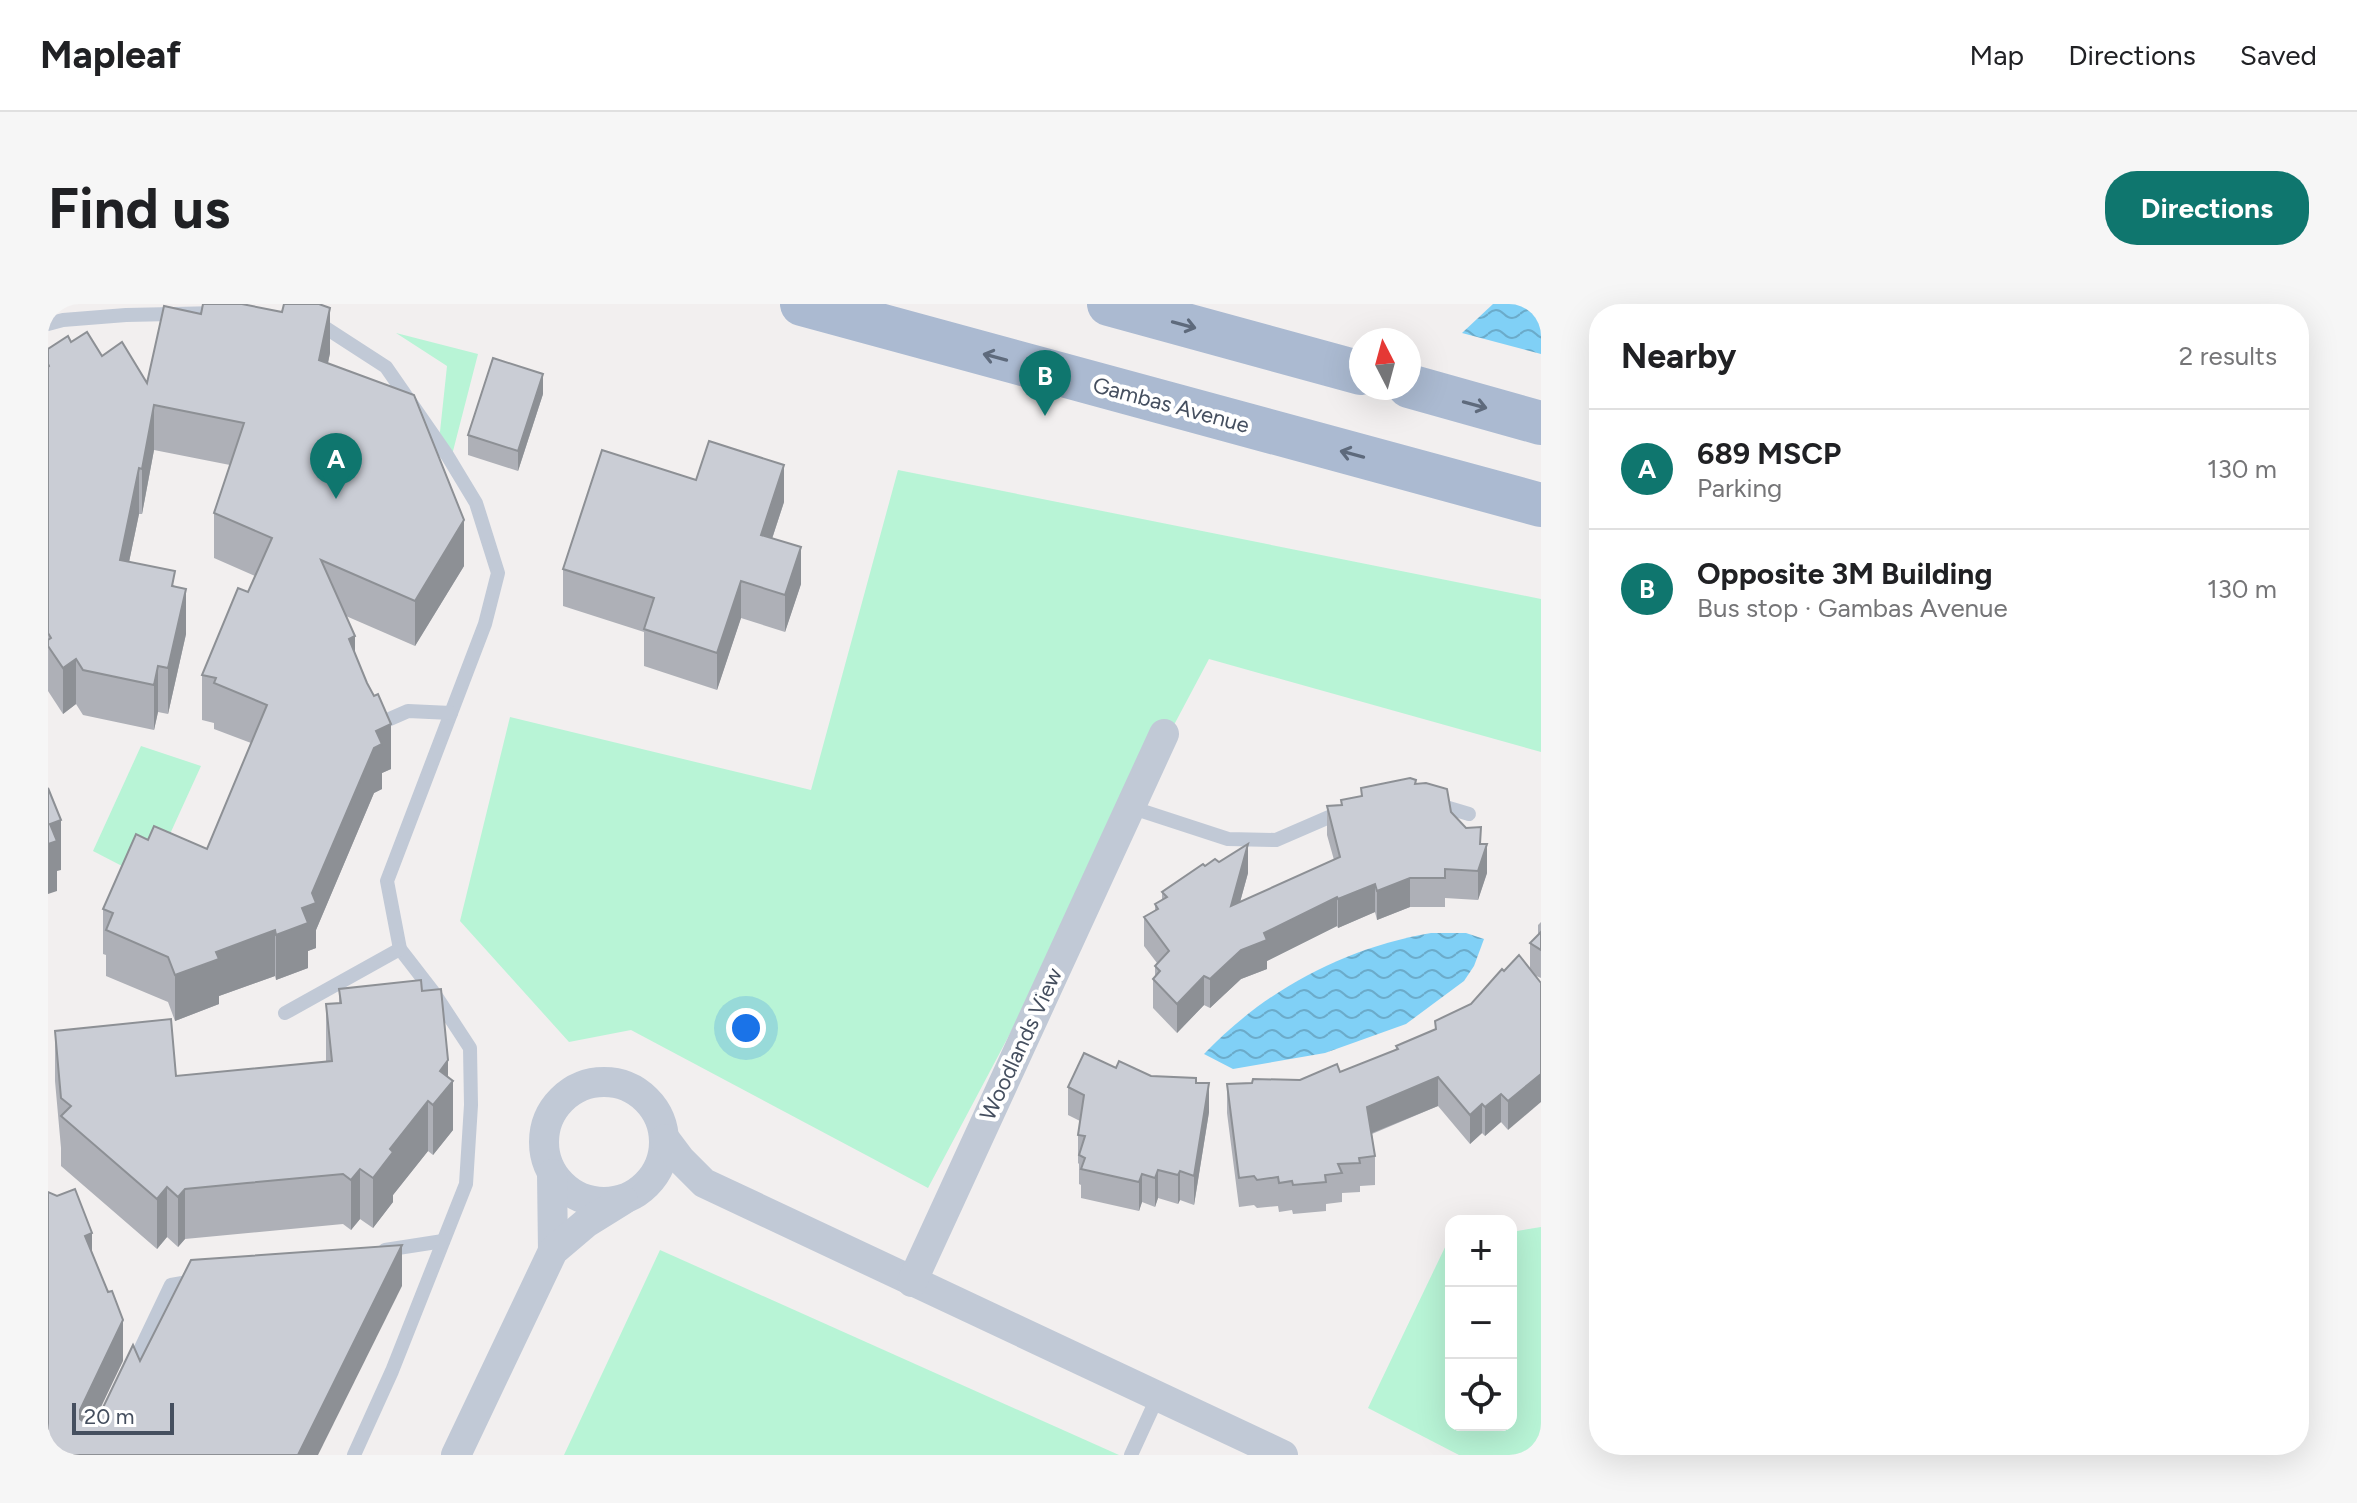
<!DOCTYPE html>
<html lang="en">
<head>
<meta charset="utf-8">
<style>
  :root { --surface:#fff; --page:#f6f6f6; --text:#202124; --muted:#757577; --line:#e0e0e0; --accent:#0f766e }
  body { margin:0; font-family:Figtree,sans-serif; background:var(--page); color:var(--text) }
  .controls { position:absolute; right:24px; bottom:24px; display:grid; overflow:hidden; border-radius:16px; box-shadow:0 8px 32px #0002 }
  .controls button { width:72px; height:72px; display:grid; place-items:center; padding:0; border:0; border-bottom:2px solid var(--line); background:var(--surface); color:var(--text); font:40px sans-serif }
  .compass { position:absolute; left:1301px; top:24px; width:72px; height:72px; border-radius:50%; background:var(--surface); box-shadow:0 8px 32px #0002; rotate:354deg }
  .scale { position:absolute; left:24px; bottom:20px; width:102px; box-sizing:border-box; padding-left:8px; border:4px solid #454f5f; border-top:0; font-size:22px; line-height:28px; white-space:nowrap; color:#454f5f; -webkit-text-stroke:6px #fff; paint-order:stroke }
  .you { position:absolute; left:698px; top:724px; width:28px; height:28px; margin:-20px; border:6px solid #fff; border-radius:50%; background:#1a73e8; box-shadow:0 0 0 12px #1a73e833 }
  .badge { display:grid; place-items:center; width:52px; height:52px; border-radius:50%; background:var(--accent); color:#fff; font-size:26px; font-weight:700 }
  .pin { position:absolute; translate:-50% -66px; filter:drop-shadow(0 2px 4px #0008) }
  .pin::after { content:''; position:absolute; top:42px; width:28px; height:24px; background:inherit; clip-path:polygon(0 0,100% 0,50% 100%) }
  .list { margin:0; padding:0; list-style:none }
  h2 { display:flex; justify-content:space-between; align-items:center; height:104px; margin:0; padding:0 32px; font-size:34px }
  h2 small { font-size:26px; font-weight:400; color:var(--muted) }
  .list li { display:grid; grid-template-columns:52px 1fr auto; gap:24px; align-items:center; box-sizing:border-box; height:120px; padding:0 32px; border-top:2px solid var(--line) }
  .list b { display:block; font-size:30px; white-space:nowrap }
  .list p { margin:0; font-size:26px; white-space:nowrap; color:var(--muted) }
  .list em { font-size:26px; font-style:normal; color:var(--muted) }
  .icon { flex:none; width:44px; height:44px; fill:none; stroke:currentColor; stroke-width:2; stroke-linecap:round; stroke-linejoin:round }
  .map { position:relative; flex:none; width:1493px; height:1151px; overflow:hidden; border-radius:32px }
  header { display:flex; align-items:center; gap:48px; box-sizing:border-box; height:112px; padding:0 40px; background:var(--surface); border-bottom:2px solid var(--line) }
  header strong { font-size:38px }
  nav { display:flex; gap:44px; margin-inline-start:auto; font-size:28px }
  .intro { display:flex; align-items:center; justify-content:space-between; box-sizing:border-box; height:192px; padding:0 48px }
  h1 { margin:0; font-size:56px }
  .button { padding:20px 36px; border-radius:32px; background:var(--accent); color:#fff; font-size:28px; font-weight:700 }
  main { display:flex; gap:48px; padding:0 48px }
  aside { flex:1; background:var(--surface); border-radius:32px; box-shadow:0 8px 32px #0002 }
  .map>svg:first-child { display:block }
</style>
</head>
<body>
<header>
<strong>Mapleaf</strong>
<nav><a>Map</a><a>Directions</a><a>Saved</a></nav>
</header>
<div class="intro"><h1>Find us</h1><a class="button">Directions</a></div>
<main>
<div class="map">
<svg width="1493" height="1151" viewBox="0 0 1493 1151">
  <defs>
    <pattern id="water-waves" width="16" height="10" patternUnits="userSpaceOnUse" patternTransform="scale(2)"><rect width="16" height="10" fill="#80d0f6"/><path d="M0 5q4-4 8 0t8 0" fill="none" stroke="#6babca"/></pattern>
  </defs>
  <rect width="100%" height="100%" fill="#f2efef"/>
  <g fill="#b8f4d6">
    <path d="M348 29 430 50 404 151 391 137 399 62Z"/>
    <path d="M850 166 1493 295V448L1161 355 880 884 583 726 521 738 412 617 462 413 763 486Z"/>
    <path d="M93 442 153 462 101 576 45 547Z"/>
    <path d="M1493 923V1151H1411L1320 1104 1399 939 1403 938V1121H1463V928Z"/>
    <path d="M612 946 1071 1151H516Z"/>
  </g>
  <g fill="url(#water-waves)">
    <path d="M1445 0H1493V50L1414 29Z"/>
    <path d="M1383 629H1418L1436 635 1426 662 1416 677 1358 720 1277 749 1185 765 1156 750C1217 686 1296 644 1383 629Z"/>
  </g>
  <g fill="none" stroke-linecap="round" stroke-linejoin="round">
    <g stroke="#c1c9d6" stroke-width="14">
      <path d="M267 17 338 63 399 151 428 199 450 269 437 320 339 577 352 645 386 689 422 744 423 801 418 880 344 1067 306 1151"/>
      <path d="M0 20 15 16 78 11 171 9"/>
      <path d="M328 421 360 407 403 409"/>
      <path d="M1384 499 1421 510"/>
      <path d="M1082 503 1180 535 1228 536 1295 507"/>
      <path d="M237 709 352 645"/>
      <path d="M337 946 395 937"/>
      <path d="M82 1067 123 981 146 977"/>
      <path d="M1083 1151 1110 1092"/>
    </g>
    <g stroke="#c1c9d6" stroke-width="30">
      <circle cx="556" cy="838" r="60"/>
      <path d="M617 835 632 855 656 879 1235 1151"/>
      <path d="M504 870 505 947"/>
      <path d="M864 978 1116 430"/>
      <path d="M408 1151 505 947 538 919 575 896"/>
    </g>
    <g stroke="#abbad1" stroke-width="44">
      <path d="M754 0 1493 201"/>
      <path d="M1061 0 1313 69"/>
      <path d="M1361 82 1493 119"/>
    </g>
  </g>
  <g fill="#aeb0b7">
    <path d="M23 38 54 52 99 79 282 49 280 59 416 262 367 342 298 312 307 351 343 465 334 469V485L326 489 268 626V644L260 647V664L228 676 227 672 171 692V700L127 717 120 698 58 672V651L55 650V605L100 536 159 545 203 439 166 425V419L154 416V371L200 288 207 272 166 254V209L182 161 106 146 94 210H91L81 258 127 282 138 330 120 410 110 408 106 426 35 411 28 400 15 410 0 387V45Z"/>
    <path d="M495 90 470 167 420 151V131Z"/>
    <path d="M648 176 736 198 724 235 753 280 737 328 693 314 669 386 596 362V328L515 302V265Z"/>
    <path d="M1368 480 1403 508 1433 540 1439 569 1430 596 1397 594V603H1362L1329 616 1327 608 1290 624 1289 622 1219 657V665L1193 675 1162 704 1156 701 1129 729 1105 704V675L1107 673V662L1109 659 1096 642V613L1107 606V600L1114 596V588L1157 562 1171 558 1200 569 1192 598 1286 556 1279 531V502L1293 501 1313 492V484Z"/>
    <path d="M1493 618V674L1486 671 1460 826 1453 818 1437 832 1434 829 1422 840 1390 802 1324 830 1327 852V881L1312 882V888L1294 889V898L1278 900V907L1245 910 1244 906 1231 908 1230 902 1209 904 1206 901 1191 903 1179 809V780L1252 776 1292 768 1348 746V742L1387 725V717L1423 700 1456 667 1482 666V639L1490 631V621Z"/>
    <path d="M291 685 374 687 400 773 405 826 385 851 380 847 345 891V898L325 924 312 915 303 926 295 920 137 935 130 943 119 933 109 945 13 862V844L7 777V727L128 772 278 758V700L291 699Z"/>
    <path d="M1068 764 1103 772 1148 779 1161 808 1146 901 1132 896 1130 900 1110 894 1107 903 1094 898 1091 907 1033 894V881L1031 880V860L1030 859V831L1032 817 1020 811V783Z"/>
  </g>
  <g fill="#8d9095">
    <path d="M282 4V49L271 101V56Z"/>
    <path d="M495 70V90L470 167V147Z"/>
    <path d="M106 101V146L94 210V165Z"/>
    <path d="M736 161V198L713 268V231Z"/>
    <path d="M91 164V210L72 301V256Z"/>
    <path d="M416 216V262L367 342V297Z"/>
    <path d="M753 243V280L737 328V291Z"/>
    <path d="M693 277V314L669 386V349Z"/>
    <path d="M138 285V330L120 410V364Z"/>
    <path d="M307 332V378L301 335Z"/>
    <path d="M28 355V400L15 410V364Z"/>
    <path d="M110 362V408L106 426V381Z"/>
    <path d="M343 420V465L334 469V485L326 489 268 626V644L260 647V664L228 676V631L264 589 328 427Z"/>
    <path d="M13 516V566L9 567V587L0 590V540L2 520Z"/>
    <path d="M1433 523V558L1439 540V569L1430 596V567Z"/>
    <path d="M1200 540V569L1183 631V602Z"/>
    <path d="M1362 574V603L1329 616V587Z"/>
    <path d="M1327 580V608L1290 624V595Z"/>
    <path d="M1289 593V622L1219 657V665L1193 675 1162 704V675L1193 646 1216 629Z"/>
    <path d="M227 626V672L171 692V700L127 717V671L168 648Z"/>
    <path d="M1156 672V701L1129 729V700Z"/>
    <path d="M400 756V782L405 777V826L385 851V801L392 767Z"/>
    <path d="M1493 770V798L1460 826V797Z"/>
    <path d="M1390 773V802L1319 831V803Z"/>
    <path d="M1161 779V808L1146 901V872Z"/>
    <path d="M1453 790V818L1437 832V803Z"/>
    <path d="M380 797V847L345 891V898L325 924V874L342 845Z"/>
    <path d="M1434 800V829L1422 840V811Z"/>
    <path d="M312 865V915L303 926V876Z"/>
    <path d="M1110 866V894L1107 903V874Z"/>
    <path d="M1132 867V896L1130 900V871Z"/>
    <path d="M1094 870V898L1091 907V878Z"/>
    <path d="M119 883V933L109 945V895Z"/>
    <path d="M137 885V935L130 943V893Z"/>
    <path d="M44 929V970L37 932Z"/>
    <path d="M354 941V982L270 1151H250Z"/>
    <path d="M75 1016V1057L32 1147V1106Z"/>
  </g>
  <g fill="#cacdd5" stroke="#8d9095" stroke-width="2">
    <path d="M155 0H194L234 8 236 0H271L282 4 271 56 366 91 416 216 367 297 273 256 307 332 301 335 319 379 326 392 330 390 343 420 328 427 334 440 326 444 264 589 268 599 254 604 260 619 228 631 227 626 168 648 171 655 127 671 120 653 58 626 65 609 55 605 88 530 100 536 106 522 159 545 219 401 166 379 168 374 154 371 190 284 200 288 224 234 166 209 196 119 106 101 94 165 91 164 72 256 127 267 124 282 138 285 120 364 110 362 106 381 35 366 28 355 15 364 0 342V336L3 334 0 329V63L1 62 0 60V45L20 32 23 38 39 28 54 52 74 38 99 79 116 2 153 10Z"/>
    <path d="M445 54 495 70 470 147 420 131Z"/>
    <path d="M661 137 736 161 713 231 753 243 737 291 693 277 669 349 596 325 606 294 515 265 554 146 648 176Z"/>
    <path d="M1362 474 1368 476 1367 480 1378 479 1399 485 1403 508 1418 524 1433 523 1432 540H1439L1430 567 1397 565V574H1362L1329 587 1327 580 1290 595 1289 593 1216 629 1219 636 1193 646 1162 675 1156 672 1129 700 1105 675 1112 667 1107 662 1121 647 1096 613 1110 605 1107 600 1119 593 1114 588 1155 560 1157 562 1167 555 1171 558 1200 540 1183 602 1292 553 1279 502 1294 501 1293 496 1314 492 1313 484Z"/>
    <path d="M0 484 13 516 2 520 9 537 0 540Z"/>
    <path d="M1493 628V646L1482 639Z"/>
    <path d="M1471 651 1493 679V770L1460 797 1453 790 1437 803 1434 800 1422 811 1390 773 1319 803 1327 852 1311 854 1312 859 1290 860 1294 869 1277 871 1278 878 1245 881 1244 877 1231 879 1230 873 1209 876 1206 872 1191 874 1179 780 1204 779 1205 775 1252 776 1289 760 1292 768 1350 745 1348 742 1388 725 1387 717 1423 700 1454 665 1456 667Z"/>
    <path d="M373 676 374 687 393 685 400 756 392 767 405 777 385 801 380 797 342 845 345 848 325 874 312 865 303 876 295 870 199 879 137 885 130 893 119 883 109 895 13 812 23 802 13 794 7 727 123 715 128 772 284 757 278 700 293 699 291 685Z"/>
    <path d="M1036 749 1068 764 1071 757 1103 772 1148 774V779H1161L1146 872 1132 867 1130 871 1110 866 1107 874 1094 870 1091 878 1033 865 1037 854 1031 851 1037 832 1030 831 1036 791 1020 783Z"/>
    <path d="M27 885 44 929 37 932 60 988 64 987 75 1016 32 1106V1115L37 1119 46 1118 50 1114 85 1041 92 1057 143 956 354 941 250 1151H0V888L9 892Z"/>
  </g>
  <defs><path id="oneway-shaft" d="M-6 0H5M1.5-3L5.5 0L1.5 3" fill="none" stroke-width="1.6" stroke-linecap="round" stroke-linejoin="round" transform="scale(2)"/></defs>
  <g stroke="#5e6a7c">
    <use href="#oneway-shaft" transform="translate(1136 21) rotate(15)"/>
    <use href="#oneway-shaft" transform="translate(947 53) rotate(-165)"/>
    <use href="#oneway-shaft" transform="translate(1427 101) rotate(15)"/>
    <use href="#oneway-shaft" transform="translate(1304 150) rotate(-165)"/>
  </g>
  <g text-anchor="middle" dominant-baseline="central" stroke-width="8" stroke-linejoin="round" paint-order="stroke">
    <g font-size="22" fill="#454f5f" stroke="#fff">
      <text transform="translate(1123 101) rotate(15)">Gambas Avenue</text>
      <text transform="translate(973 740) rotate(-65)">Woodlands View</text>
    </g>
  </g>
</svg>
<div class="controls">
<button>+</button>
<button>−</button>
<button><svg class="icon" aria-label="locate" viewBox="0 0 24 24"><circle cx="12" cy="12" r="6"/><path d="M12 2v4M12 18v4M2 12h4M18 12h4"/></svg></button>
</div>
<svg class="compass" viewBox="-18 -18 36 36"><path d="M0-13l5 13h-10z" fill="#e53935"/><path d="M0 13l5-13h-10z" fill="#757577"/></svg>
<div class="scale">20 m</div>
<div class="you"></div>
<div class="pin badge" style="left:288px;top:195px">A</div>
<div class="pin badge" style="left:997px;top:112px">B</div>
</div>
<aside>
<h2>Nearby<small>2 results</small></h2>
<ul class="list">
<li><span class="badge">A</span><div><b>689 MSCP</b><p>Parking</p></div><em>130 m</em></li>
<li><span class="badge">B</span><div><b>Opposite 3M Building</b><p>Bus stop · Gambas Avenue</p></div><em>130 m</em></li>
</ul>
</aside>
</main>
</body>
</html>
